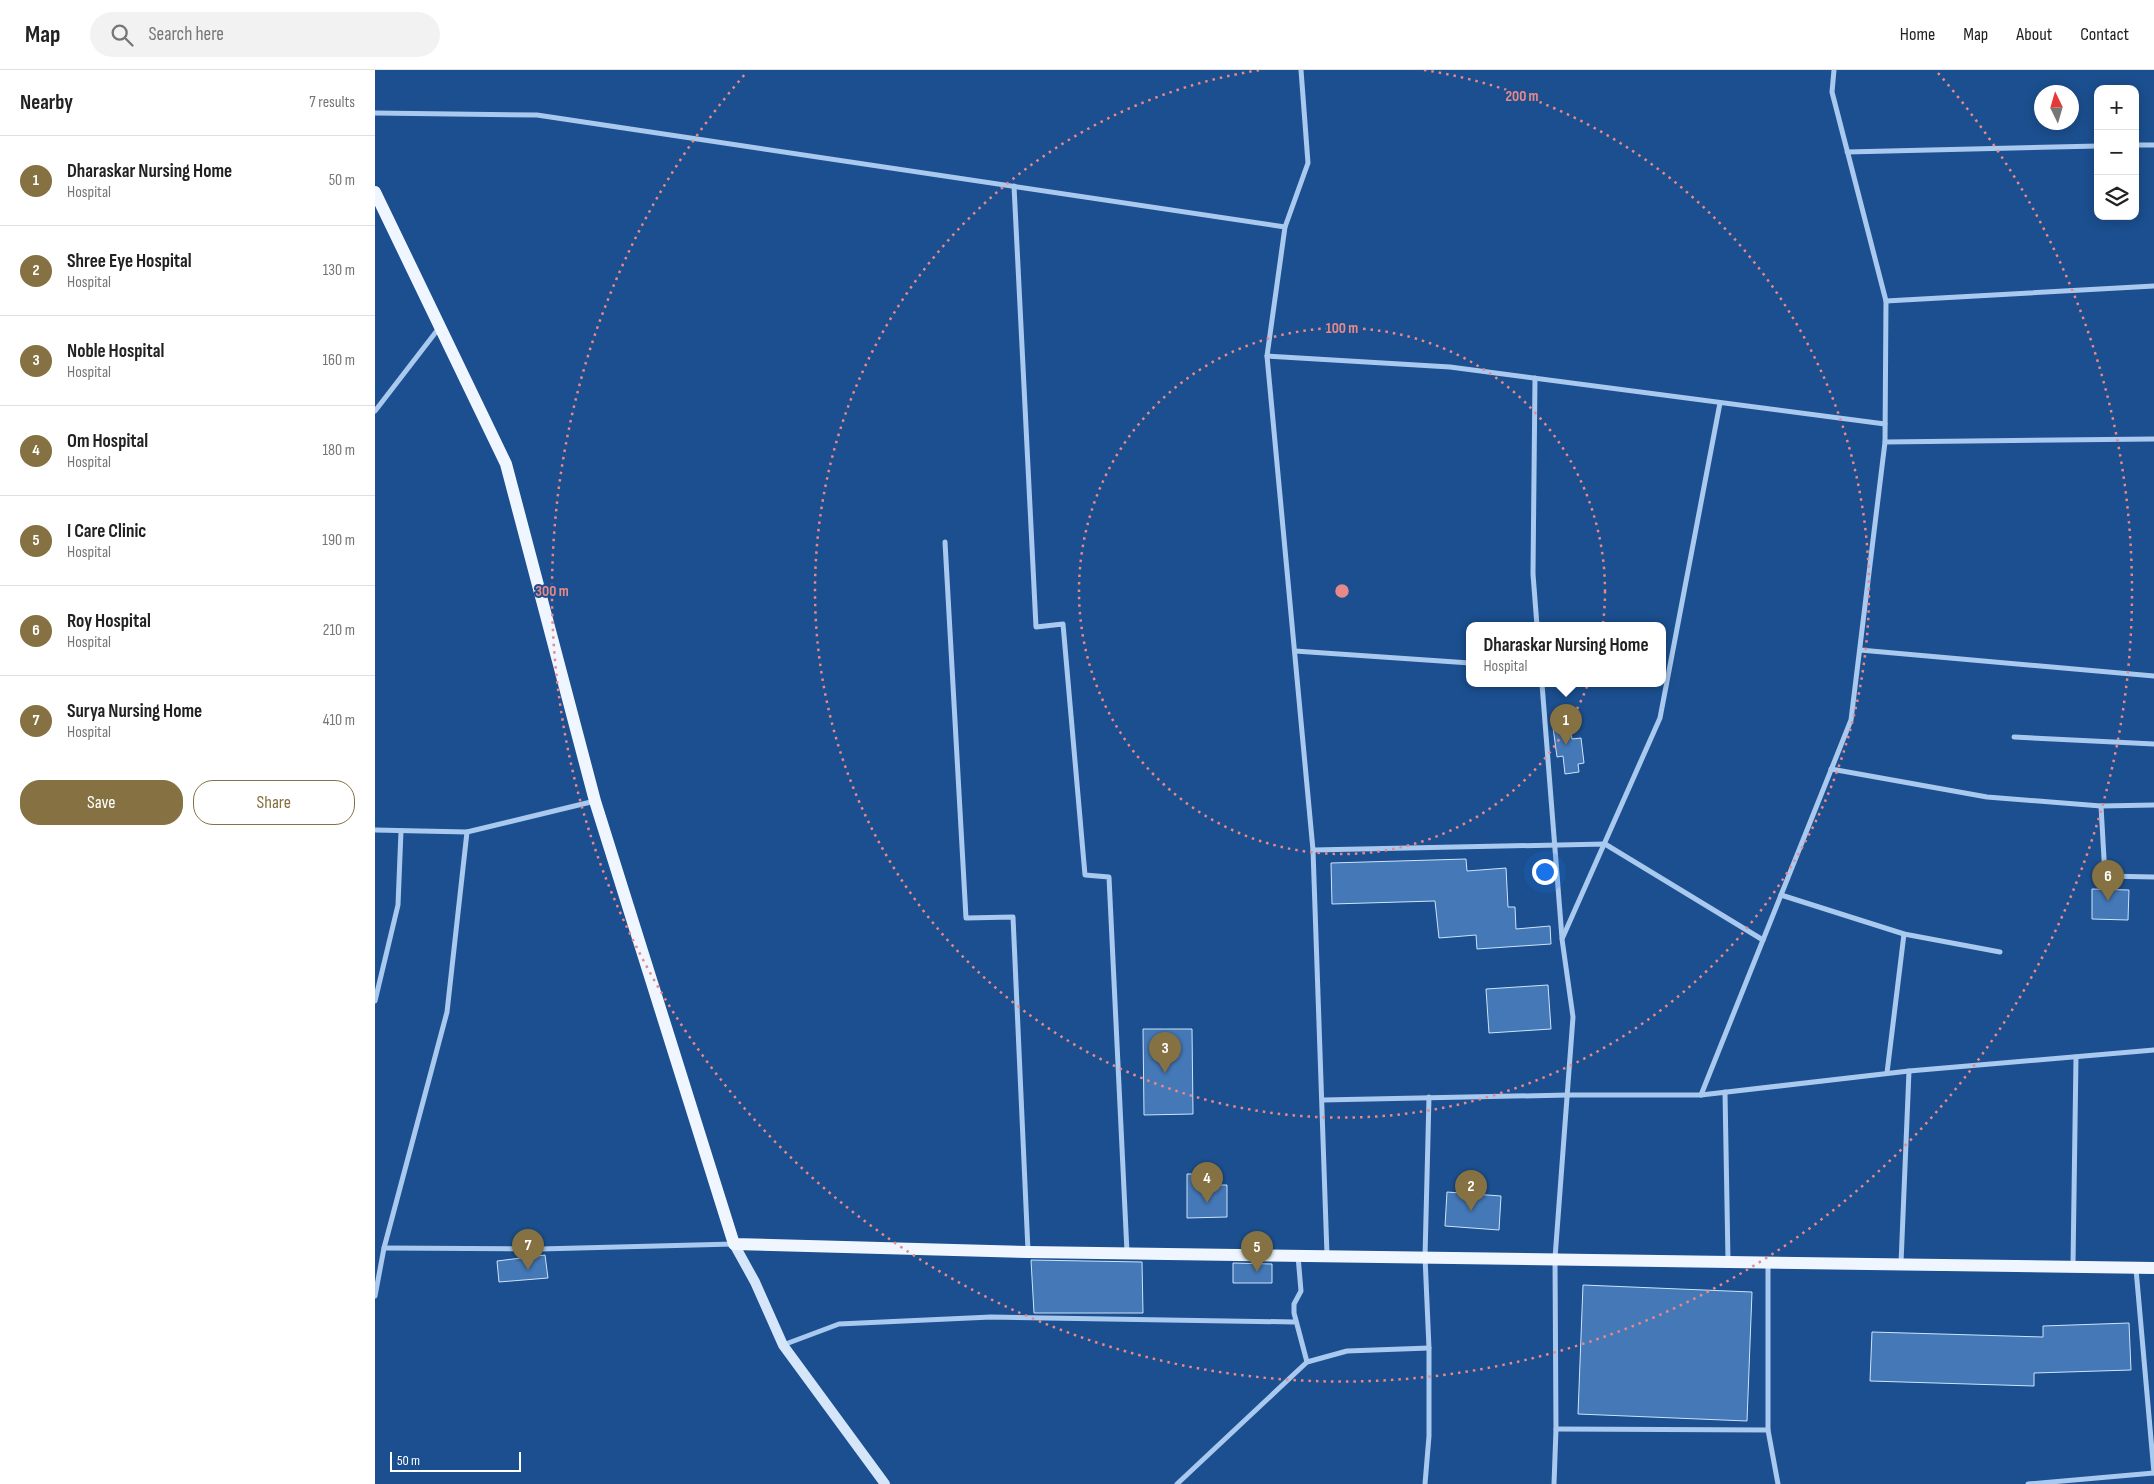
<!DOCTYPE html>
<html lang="en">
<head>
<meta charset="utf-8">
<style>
  :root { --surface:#fff; --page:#f2f2f2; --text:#222; --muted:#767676; --line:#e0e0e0; --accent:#857141 }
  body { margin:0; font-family:"Sofia Sans Condensed",sans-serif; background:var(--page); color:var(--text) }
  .controls { position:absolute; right:15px; top:15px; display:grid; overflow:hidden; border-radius:10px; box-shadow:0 2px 12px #0003 }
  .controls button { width:45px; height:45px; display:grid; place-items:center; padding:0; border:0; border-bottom:1px solid var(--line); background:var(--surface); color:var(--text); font:25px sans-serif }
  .compass { position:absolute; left:1659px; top:15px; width:45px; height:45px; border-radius:50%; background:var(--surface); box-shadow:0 2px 12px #0003; rotate:355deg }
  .scale { position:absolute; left:15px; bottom:12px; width:131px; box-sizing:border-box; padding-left:5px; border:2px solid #fff; border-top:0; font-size:14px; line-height:18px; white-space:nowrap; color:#fff; -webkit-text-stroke:4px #1b4f8f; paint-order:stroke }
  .you { position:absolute; left:1169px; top:801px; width:18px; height:18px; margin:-12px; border:4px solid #fff; border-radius:50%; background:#1a73e8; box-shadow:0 0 0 8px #1a73e833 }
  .badge { display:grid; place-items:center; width:32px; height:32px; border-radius:50%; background:var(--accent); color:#fff; font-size:16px; font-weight:700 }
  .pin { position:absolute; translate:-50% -41px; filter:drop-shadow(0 1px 2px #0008) }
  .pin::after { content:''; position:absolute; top:26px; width:18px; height:15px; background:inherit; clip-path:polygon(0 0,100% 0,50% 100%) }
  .popup { position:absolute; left:1091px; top:552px; width:200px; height:65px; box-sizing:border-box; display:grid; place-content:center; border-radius:10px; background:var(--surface); filter:drop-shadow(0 1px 4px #0005); font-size:16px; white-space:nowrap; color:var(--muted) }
  .popup b { font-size:19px; color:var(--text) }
  .popup::after { content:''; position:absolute; left:50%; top:100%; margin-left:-10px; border:10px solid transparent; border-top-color:var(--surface) }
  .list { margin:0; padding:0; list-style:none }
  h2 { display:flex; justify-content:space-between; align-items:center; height:65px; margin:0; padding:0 20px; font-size:21px }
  h2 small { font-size:16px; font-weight:400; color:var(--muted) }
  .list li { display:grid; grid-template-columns:32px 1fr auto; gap:15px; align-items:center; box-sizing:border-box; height:90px; padding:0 20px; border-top:1px solid var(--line) }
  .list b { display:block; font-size:19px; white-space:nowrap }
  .list p { margin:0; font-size:16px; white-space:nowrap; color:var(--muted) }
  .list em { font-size:16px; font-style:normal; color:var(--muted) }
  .actions { display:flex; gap:10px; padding:15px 20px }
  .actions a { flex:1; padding:11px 0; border:1px solid var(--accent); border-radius:20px; text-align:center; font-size:18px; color:var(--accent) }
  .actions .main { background:var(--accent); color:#fff }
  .icon { flex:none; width:28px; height:28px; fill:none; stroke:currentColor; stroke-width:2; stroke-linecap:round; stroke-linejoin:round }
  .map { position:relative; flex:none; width:1779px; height:1414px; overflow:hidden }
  header { display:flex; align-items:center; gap:30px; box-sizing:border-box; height:70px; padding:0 25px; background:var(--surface); border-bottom:1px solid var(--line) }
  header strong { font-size:24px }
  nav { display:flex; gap:28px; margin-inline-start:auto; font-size:18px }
  .search { width:350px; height:45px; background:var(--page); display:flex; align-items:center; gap:12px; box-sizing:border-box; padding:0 18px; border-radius:28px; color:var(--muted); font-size:19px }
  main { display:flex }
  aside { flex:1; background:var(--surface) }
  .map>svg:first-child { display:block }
</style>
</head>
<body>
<header>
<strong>Map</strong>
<div class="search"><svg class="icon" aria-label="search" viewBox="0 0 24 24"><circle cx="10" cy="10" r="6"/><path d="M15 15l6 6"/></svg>Search here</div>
<nav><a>Home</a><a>Map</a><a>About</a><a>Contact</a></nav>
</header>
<main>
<aside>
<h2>Nearby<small>7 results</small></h2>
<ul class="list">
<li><span class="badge">1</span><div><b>Dharaskar Nursing Home</b><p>Hospital</p></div><em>50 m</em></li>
<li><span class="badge">2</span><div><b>Shree Eye Hospital</b><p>Hospital</p></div><em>130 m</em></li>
<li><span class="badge">3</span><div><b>Noble Hospital</b><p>Hospital</p></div><em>160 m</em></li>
<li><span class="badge">4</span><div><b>Om Hospital</b><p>Hospital</p></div><em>180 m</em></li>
<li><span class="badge">5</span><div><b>I Care Clinic</b><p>Hospital</p></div><em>190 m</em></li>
<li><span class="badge">6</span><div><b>Roy Hospital</b><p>Hospital</p></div><em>210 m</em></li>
<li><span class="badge">7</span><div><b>Surya Nursing Home</b><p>Hospital</p></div><em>410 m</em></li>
</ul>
<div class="actions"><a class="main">Save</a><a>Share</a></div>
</aside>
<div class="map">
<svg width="1779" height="1414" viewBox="0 0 1779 1414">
  <rect width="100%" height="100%" fill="#1b4f8f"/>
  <g fill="#4478b7" stroke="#cfe3fa">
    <path d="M1194 648 1197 669 1206 668 1209 693 1203 694 1204 702 1190 704 1188 686 1182 687 1177 650Z"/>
    <path d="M1091 789 1092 801 1131 798 1133 837H1140L1141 859 1175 856 1176 874 1102 879 1101 865 1064 868 1060 831 957 834 956 793Z"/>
    <path d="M1717 819 1754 820 1753 850 1717 849Z"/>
    <path d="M1173 915 1176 959 1114 963 1111 919Z"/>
    <path d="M768 959H817L818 1044 769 1045Z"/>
    <path d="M812 1104H829V1115H852V1147L812 1148Z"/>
    <path d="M1072 1122 1126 1126 1124 1160 1070 1156Z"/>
    <path d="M170 1185 173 1208 124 1212 122 1191Z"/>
    <path d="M656 1190 767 1192 768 1243H659Z"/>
    <path d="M858 1193 897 1194V1213H858Z"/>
    <path d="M1208 1215 1377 1222 1372 1351 1203 1344Z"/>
    <path d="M1754 1253 1756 1300 1659 1303V1316L1495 1311 1497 1262 1668 1267V1256Z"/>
  </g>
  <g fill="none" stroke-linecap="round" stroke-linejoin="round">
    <g stroke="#a9c9ee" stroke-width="5">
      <path d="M0 43 162 45 910 157 892 286 938 780 952 1185"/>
      <path d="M1760 75H1779"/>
      <path d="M1472 82 1723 76"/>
      <path d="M639 116 661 557 688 554 710 805 734 807 752 1182"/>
      <path d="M910 157 933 93 926 0"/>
      <path d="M1511 231 1779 216"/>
      <path d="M892 286 1075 297 1510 354"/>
      <path d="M1160 308 1158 504 1162 556"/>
      <path d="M0 341 64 258"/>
      <path d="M1510 372 1779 369"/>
      <path d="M570 472 591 848 638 847 653 1181"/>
      <path d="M1485 580 1779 606"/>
      <path d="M920 581 1095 593"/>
      <path d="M1167 614 1187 868"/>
      <path d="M1639 667 1779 674"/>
      <path d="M1456 699 1612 727 1726 736 1779 735"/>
      <path d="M1726 736 1730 806 1779 807"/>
      <path d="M0 760 92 762 220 731"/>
      <path d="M938 780 1230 774 1388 870"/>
      <path d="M1406 825 1529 864 1625 882"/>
      <path d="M0 931 23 835 26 761"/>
      <path d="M1512 1003 1529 864"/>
      <path d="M1350 1022 1353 1191"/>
      <path d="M1326 1025 1476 650 1510 372 1511 231 1457 22 1459 0"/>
      <path d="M948 1030 1193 1025H1326L1534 1001 1779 980"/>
      <path d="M9 1178 165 1179 359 1174"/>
      <path d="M923 1186 926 1221 919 1234V1243L932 1292"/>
      <path d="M1526 1193 1534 1001"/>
      <path d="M1393 1194V1360L1403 1414"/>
      <path d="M1698 1195 1701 987"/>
      <path d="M1761 1199 1779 1403"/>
      <path d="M0 1226 9 1178 72 942 92 762"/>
      <path d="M408 1275 464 1254 616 1247 919 1252"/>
      <path d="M1181 1359 1393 1360"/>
      <path d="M802 1414 932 1292 972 1281 1054 1278"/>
      <path d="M1050 1414 1054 1366V1278L1050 1187 1054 1027"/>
      <path d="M1179 1414 1181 1359 1180 1188 1198 947 1187 869 1285 648 1345 333"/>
      <path d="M1653 1414 1779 1403"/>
    </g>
    <path stroke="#d6e6fa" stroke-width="10" d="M359 1174 380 1212 408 1275 510 1414"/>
    <path stroke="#f0f6ff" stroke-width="12" d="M0 122 131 394 220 731 359 1174 653 1182 1779 1198"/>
  </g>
  <g fill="none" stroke="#e88989" stroke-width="2.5" stroke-dasharray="2.5 5">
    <circle cx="967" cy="521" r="263"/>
    <path d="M1049 0A527 527 0 1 1 885 0"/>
    <path d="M1563 3A790 790 0 1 1 371 3"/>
  </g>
  <circle cx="967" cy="521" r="8" fill="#e88989" stroke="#1b4f8f" stroke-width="2.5"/>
  <g font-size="15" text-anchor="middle" font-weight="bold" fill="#e88989" stroke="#1b4f8f" stroke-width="4" stroke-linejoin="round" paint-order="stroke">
    <text x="1147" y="31">200 m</text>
    <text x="967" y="263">100 m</text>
    <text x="177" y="526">300 m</text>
  </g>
</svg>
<div class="controls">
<button>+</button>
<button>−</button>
<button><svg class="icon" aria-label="layers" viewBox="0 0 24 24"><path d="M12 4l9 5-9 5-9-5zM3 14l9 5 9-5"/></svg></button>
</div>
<svg class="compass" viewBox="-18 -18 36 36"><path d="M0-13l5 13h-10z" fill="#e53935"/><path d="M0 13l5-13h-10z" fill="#767676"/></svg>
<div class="scale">50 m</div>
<div class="you"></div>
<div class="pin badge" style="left:1191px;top:675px">1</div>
<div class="popup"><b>Dharaskar Nursing Home</b>Hospital</div>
<div class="pin badge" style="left:1096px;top:1141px">2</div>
<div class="pin badge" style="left:790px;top:1003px">3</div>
<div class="pin badge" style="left:832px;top:1133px">4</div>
<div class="pin badge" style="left:882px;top:1202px">5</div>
<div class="pin badge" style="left:1733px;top:831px">6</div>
<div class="pin badge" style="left:153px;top:1200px">7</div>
</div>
</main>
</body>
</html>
